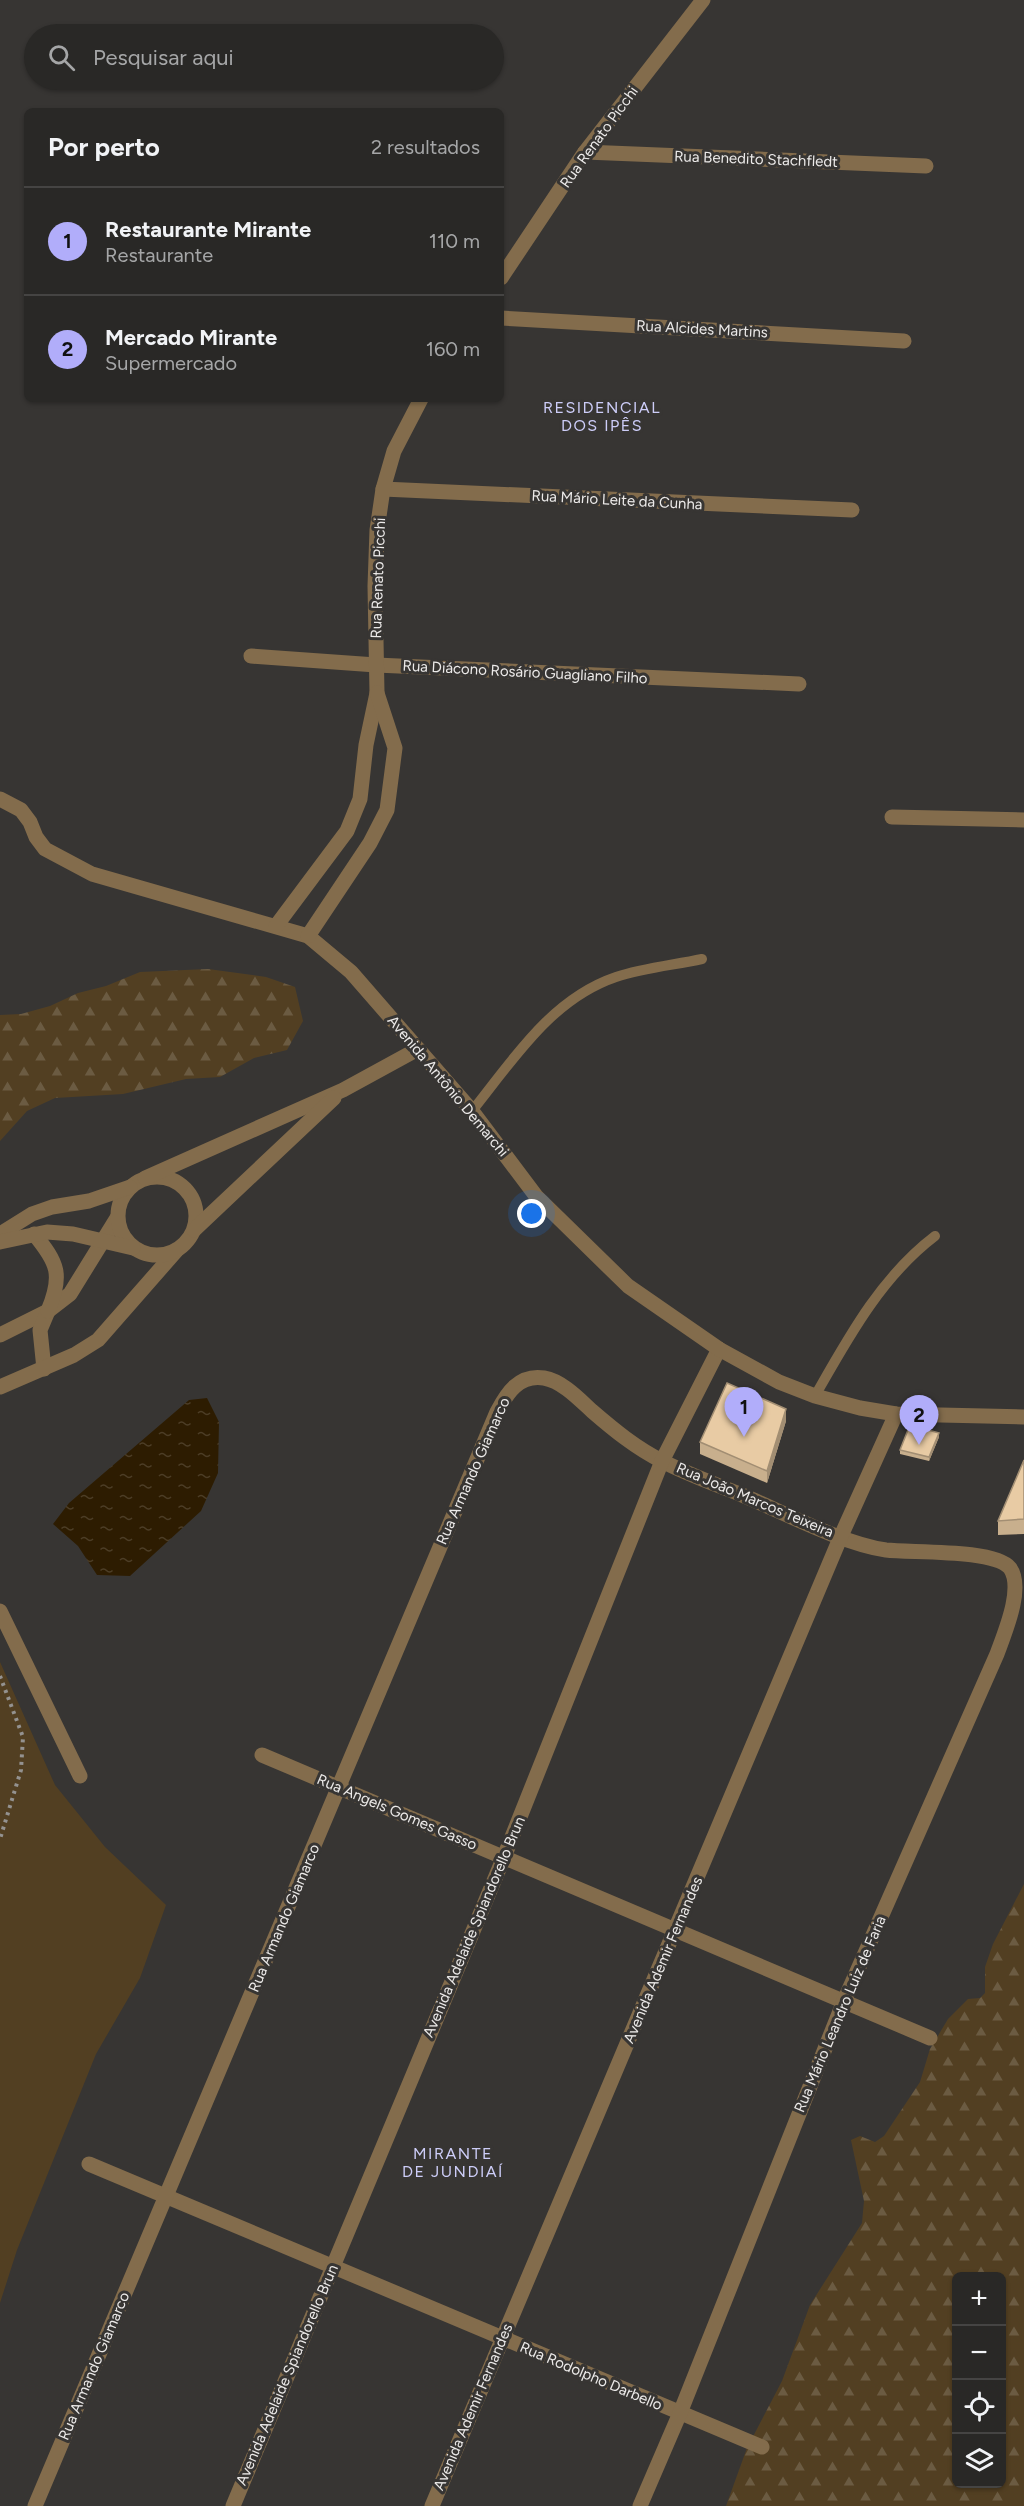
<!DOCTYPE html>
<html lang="pt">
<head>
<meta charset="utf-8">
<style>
  :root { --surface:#292826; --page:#31302e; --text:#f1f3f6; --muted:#a5a6a7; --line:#454443; --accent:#b1adfa }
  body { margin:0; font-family:Figtree,sans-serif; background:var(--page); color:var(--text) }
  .controls { position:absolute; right:18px; bottom:18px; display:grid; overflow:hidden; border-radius:9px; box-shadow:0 2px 4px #0004 }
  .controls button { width:54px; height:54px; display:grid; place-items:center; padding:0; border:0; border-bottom:2px solid var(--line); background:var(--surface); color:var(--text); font:30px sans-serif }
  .you { position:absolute; left:532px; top:1214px; width:21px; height:21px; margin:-15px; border:4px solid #fff; border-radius:50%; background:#1a73e8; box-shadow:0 0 0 9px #1a73e833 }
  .badge { display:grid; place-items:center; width:39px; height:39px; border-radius:50%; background:var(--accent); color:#111; font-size:20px; font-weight:700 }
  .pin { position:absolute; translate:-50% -50px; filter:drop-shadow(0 2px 3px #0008) }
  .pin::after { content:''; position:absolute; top:32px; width:21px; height:18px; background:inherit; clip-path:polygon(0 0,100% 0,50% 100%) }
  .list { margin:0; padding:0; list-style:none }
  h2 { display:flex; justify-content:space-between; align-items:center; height:78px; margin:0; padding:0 24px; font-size:26px }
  h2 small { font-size:20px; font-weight:400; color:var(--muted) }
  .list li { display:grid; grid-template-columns:39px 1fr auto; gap:18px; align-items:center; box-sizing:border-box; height:108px; padding:0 24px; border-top:2px solid var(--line) }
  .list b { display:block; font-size:22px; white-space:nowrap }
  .list p { margin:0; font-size:20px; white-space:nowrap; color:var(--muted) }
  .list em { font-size:20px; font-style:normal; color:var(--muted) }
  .icon { flex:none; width:33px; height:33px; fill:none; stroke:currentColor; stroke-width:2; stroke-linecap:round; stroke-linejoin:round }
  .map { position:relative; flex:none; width:1024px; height:2506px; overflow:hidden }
  .search { position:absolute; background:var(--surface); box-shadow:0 2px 4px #0004; left:24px; top:24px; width:480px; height:66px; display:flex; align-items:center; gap:15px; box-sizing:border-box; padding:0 21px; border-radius:33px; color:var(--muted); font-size:22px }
  .panel { position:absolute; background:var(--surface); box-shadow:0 2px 4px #0004; left:24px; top:108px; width:480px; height:294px; border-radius:9px }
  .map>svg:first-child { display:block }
</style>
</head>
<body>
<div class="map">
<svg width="1024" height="2506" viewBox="0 0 1024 2506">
  <defs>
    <pattern id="forest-firs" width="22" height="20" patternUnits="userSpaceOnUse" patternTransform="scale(1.5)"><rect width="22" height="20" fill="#523f22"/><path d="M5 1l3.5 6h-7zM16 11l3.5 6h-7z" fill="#6b5b42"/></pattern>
    <pattern id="water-ripples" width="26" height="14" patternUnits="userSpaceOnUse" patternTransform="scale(1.5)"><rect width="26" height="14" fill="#2d1c01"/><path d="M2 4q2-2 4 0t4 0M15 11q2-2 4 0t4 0" fill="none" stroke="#4c3d26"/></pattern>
  </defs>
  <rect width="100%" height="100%" fill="#373533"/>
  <g fill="url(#forest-firs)" fill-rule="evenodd">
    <path d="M208 969 266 977 295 987 303 1021 287 1050 254 1058 220 1077 186 1079 123 1094 55 1098 27 1111 0 1141V1015L21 1014 50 1006 78 993 106 986 140 972Z"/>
    <path d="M1024 1884V2506H726L747 2448 782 2381 810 2305 862 2223 864 2201 851 2140 860 2136 875 2142 884 2136 920 2082 930 2049 948 2019 968 1999 980 1998 985 1993V1967L993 1944ZM956 2276H1002V2484H956Z"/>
  </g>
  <path fill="#523f22" d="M0 1662 55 1785 105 1847 166 1905 140 1978 96 2054 17 2250 0 2303Z"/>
  <path fill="url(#water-ripples)" d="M207 1398 219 1422 218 1473 201 1511 130 1576 97 1575 78 1546 53 1524 69 1503 189 1400Z"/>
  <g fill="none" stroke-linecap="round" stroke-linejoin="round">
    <path stroke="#949290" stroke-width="4" stroke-dasharray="3 4.5" stroke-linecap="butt" d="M0 1676 23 1737 21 1770 0 1839"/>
    <g stroke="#836c4c" stroke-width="10">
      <path d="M472 1111C513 1060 551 999 616 977 643 968 674 965 702 959"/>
      <path d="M815 1396C848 1338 881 1277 935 1236"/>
    </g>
    <g stroke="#836c4c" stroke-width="15">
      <path d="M585 152 926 166"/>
      <path d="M501 278 585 152 703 0"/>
      <path d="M501 318 904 341"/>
      <path d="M383 489 852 510"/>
      <path d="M251 656 376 665 799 684"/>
      <path d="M0 799 21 810 30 822 36 837 45 849 92 874 308 936 351 972 418 1049"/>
      <path d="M892 817 1024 820"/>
      <path d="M276 926 347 831 360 799 366 745 377 693 375 586 377 530 383 489 394 451 421 399"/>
      <path d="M308 936 370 843 387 810 395 748 377 693"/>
      <path d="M0 1335 48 1311 70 1294 117 1218"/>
      <path d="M44 1369 40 1330 48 1311"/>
      <path d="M0 1387 74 1355 98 1340 176 1251"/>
      <path d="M0 1611 80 1776"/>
      <path d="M262 1755 930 2038"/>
      <path d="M89 2164 762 2447"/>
      <path d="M35 2506 497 1412C507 1393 519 1374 544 1378 562 1381 579 1399 592 1411 614 1430 636 1448 662 1461 687 1474 715 1484 742 1495 783 1512 843 1544 886 1550 913 1553 994 1549 1010 1568 1024 1588 1005 1632 997 1654L844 2001 680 2413 640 2506"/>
      <path d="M233 2506 504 1857 662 1461 719 1349"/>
      <path d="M432 2506 841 1536 896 1414"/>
    </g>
    <g stroke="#836c4c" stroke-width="15">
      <circle cx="157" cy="1216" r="39"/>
      <path d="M145 1178 343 1090 418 1049 472 1111 536 1196 628 1286 719 1349 779 1382 815 1396 860 1408 896 1414 1024 1417"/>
      <path d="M194 1230 334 1098"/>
      <path d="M0 1234 32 1214 52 1207 89 1201 130 1187"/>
      <path d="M34 1234C58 1263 63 1275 48 1311"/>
      <path d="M0 1242 47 1232 73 1234 133 1248"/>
    </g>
  </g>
  <g fill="#c8af8d">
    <path d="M786 1421 767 1483 700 1454V1442Z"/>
    <path d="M939 1437 929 1461 900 1454V1450Z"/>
    <path d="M1024 1460V1534L998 1535V1521Z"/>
  </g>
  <g fill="#a28e73">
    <path d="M786 1409V1421L767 1483V1471Z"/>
    <path d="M939 1433V1437L929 1461V1457Z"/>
  </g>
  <g fill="#e8cba4" stroke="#a28e73" stroke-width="1.5">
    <path d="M727 1383 786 1409 767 1471 700 1442Z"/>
    <path d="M910 1425 939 1433 929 1457 900 1450Z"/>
    <path d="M1024 1460V1519L998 1521Z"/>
  </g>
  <g text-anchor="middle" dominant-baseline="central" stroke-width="6" stroke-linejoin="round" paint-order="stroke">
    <g font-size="15" fill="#eceae9" stroke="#373533">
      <text transform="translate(599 137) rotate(-54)">Rua Renato Picchi</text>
      <text transform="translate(756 159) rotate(2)">Rua Benedito Stachfledt</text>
      <text transform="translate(702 329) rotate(3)">Rua Alcides Martins</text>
      <text transform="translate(617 500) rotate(3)">Rua Mário Leite da Cunha</text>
      <text transform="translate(378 578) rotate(-88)">Rua Renato Picchi</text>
      <text transform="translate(525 672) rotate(3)">Rua Diácono Rosário Guagliano Filho</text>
      <text transform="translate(448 1086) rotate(50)">Avenida Antônio Demarchi</text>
      <text transform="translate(473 1471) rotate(-66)">Rua Armando Giamarco</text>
      <text transform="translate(755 1500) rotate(23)">Rua João Marcos Teixeira</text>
      <text transform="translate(397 1812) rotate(23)">Rua Angels Gomes Gasso</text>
      <text transform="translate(284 1918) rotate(-67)">Rua Armando Giamarco</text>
      <text transform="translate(474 1927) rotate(-67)">Avenida Adelaide Spiandorello Brun</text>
      <text transform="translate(663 1960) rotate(-67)">Avenida Ademir Fernandes</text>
      <text transform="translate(840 2014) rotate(-67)">Rua Mário Leandro Luiz de Faria</text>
      <text transform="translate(94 2366) rotate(-67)">Rua Armando Giamarco</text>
      <text transform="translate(287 2375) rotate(-67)">Avenida Adelaide Spiandorello Brun</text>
      <text transform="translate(591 2376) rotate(23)">Rua Rodolpho Darbello</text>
      <text transform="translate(473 2407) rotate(-67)">Avenida Ademir Fernandes</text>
    </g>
    <g font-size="16" letter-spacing="1.5" fill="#cdcdf8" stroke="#373533">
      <text x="602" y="407">RESIDENCIAL<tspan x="602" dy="18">DOS IPÊS</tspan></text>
      <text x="453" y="2153">MIRANTE<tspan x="453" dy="18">DE JUNDIAÍ</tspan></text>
    </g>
  </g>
</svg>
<div class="controls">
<button>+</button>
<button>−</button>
<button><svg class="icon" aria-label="locate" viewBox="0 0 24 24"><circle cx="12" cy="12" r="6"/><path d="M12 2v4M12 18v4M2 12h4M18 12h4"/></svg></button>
<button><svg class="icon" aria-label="layers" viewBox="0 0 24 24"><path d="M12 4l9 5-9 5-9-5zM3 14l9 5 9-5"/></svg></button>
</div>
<div class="you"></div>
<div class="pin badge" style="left:744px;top:1437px">1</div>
<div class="pin badge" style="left:919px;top:1445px">2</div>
<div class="search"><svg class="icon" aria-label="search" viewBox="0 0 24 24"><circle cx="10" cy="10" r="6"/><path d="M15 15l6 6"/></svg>Pesquisar aqui</div>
<section class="panel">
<h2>Por perto<small>2 resultados</small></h2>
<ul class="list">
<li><span class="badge">1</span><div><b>Restaurante Mirante</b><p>Restaurante</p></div><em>110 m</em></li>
<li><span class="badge">2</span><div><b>Mercado Mirante</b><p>Supermercado</p></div><em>160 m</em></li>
</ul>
</section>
</div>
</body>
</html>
